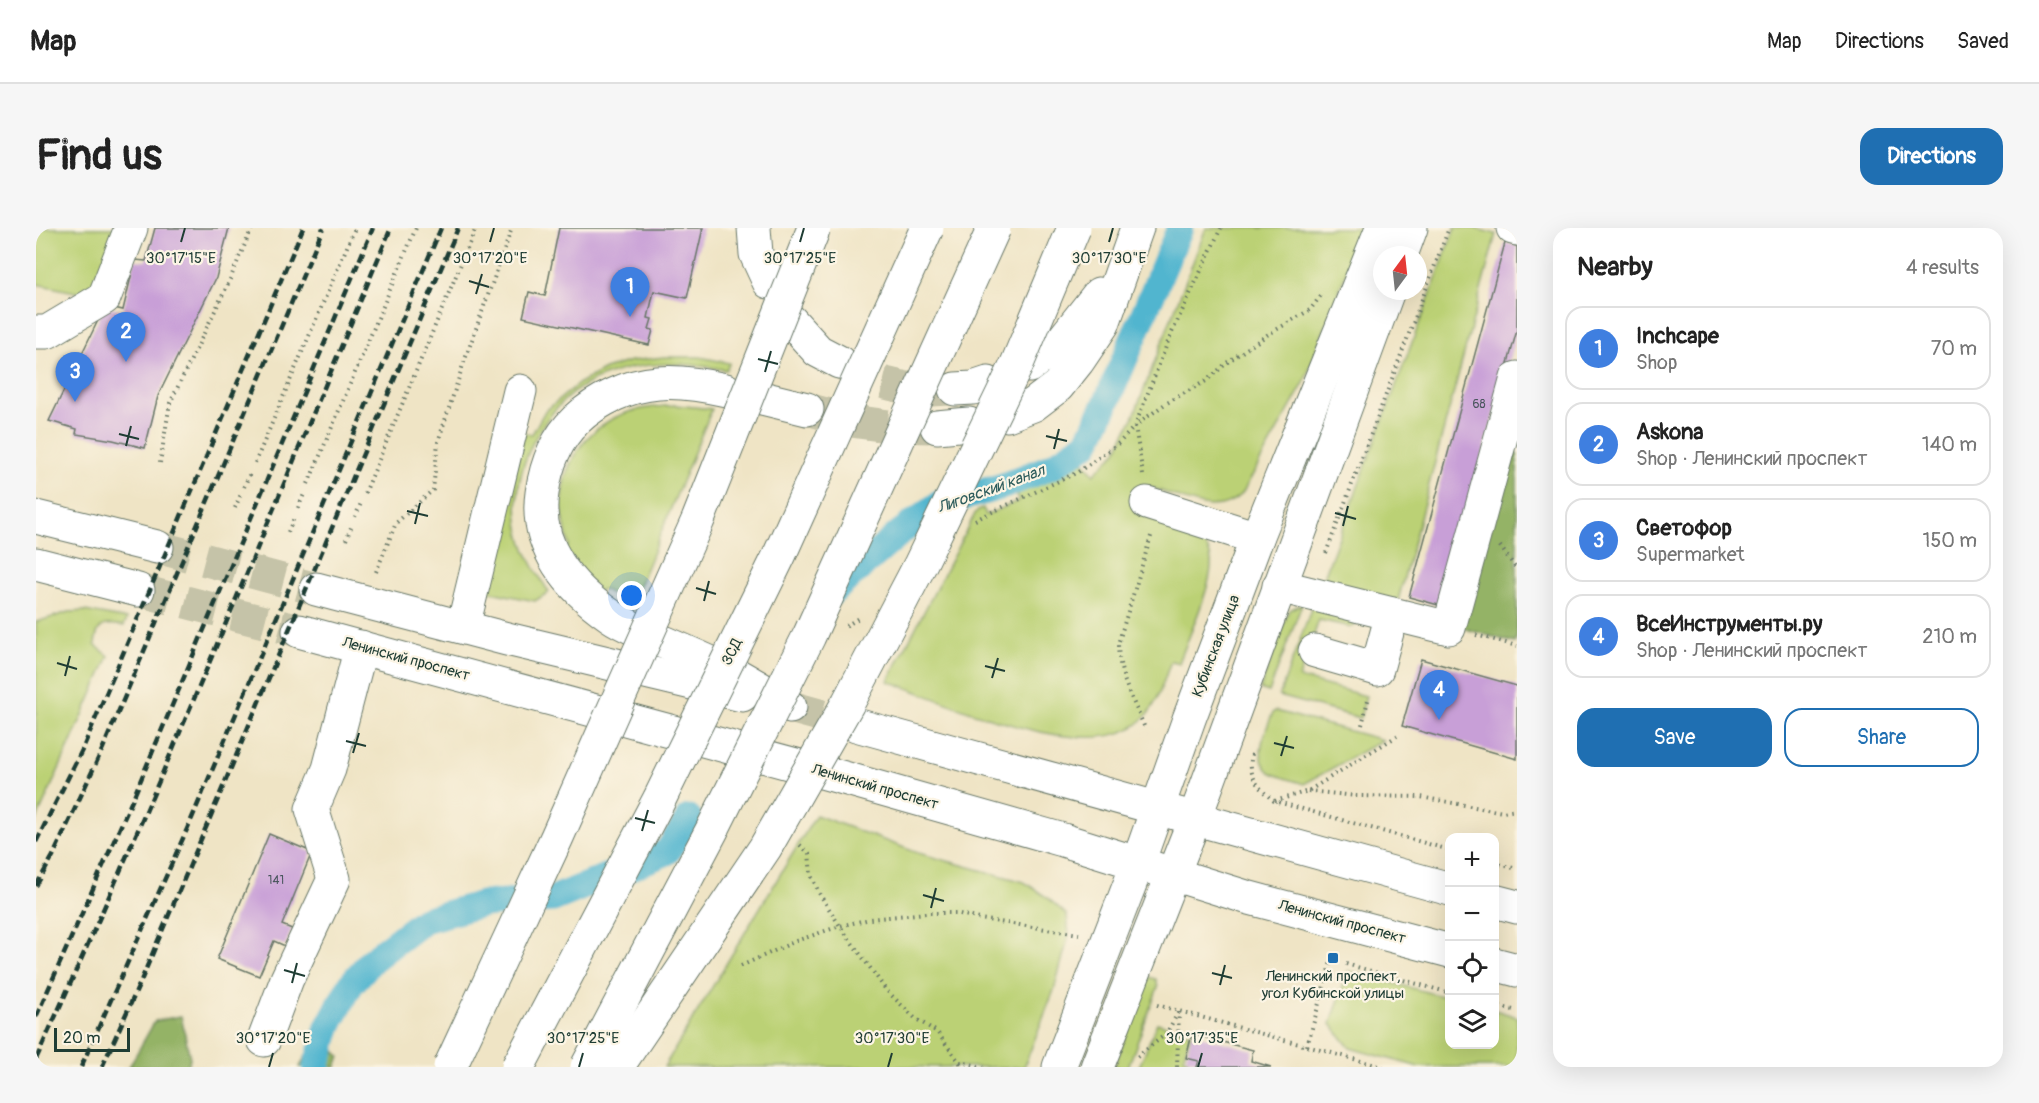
<!DOCTYPE html>
<html lang="en">
<head>
<meta charset="utf-8">
<style>
  :root { --surface:#fff; --page:#f6f6f6; --text:#222; --muted:#767676; --line:#e0e0e0; --accent:#1f6fb2 }
  body { margin:0; font-family:Pangolin,sans-serif; background:var(--page); color:var(--text) }
  .controls { position:absolute; right:18px; bottom:18px; display:grid; overflow:hidden; border-radius:12px; box-shadow:0 6px 24px #0002 }
  .controls button { width:54px; height:54px; display:grid; place-items:center; padding:0; border:0; border-bottom:2px solid var(--line); background:var(--surface); color:var(--text); font:30px sans-serif }
  .compass { position:absolute; left:1337px; top:18px; width:54px; height:54px; border-radius:50%; background:var(--surface); box-shadow:0 6px 24px #0002; rotate:15deg }
  .scale { position:absolute; left:18px; bottom:15px; width:76px; box-sizing:border-box; padding-left:6px; border:3px solid #1f3d34; border-top:0; font-size:16px; line-height:21px; white-space:nowrap; color:#1f3d34; -webkit-text-stroke:4px #fcf5e5; paint-order:stroke }
  .you { position:absolute; left:596px; top:368px; width:21px; height:21px; margin:-15px; border:4px solid #fff; border-radius:50%; background:#1a73e8; box-shadow:0 0 0 9px #1a73e833 }
  .badge { display:grid; place-items:center; width:39px; height:39px; border-radius:50%; background:var(--accent); color:#fff; font-size:20px; font-weight:700 }
  .pin { position:absolute; translate:-50% -50px; filter:drop-shadow(0 2px 3px #0008) }
  .pin::after { content:''; position:absolute; top:32px; width:21px; height:18px; background:inherit; clip-path:polygon(0 0,100% 0,50% 100%) }
  .list { margin:0; padding:0; list-style:none }
  h2 { display:flex; justify-content:space-between; align-items:center; height:78px; margin:0; padding:0 24px; font-size:26px }
  h2 small { font-size:20px; font-weight:400; color:var(--muted) }
  .list li { display:grid; grid-template-columns:39px 1fr auto; gap:18px; align-items:center; box-sizing:border-box; height:84px; margin:0 12px 12px; padding:0 12px; border:2px solid var(--line); border-radius:18px }
  .list b { display:block; font-size:22px; white-space:nowrap }
  .list p { margin:0; font-size:20px; white-space:nowrap; color:var(--muted) }
  .list em { font-size:20px; font-style:normal; color:var(--muted) }
  .actions { display:flex; gap:12px; padding:18px 24px }
  .actions a { flex:1; padding:14px 0; border:2px solid var(--accent); border-radius:18px; text-align:center; font-size:21px; color:var(--accent) }
  .actions .main { background:var(--accent); color:#fff }
  .icon { flex:none; width:33px; height:33px; fill:none; stroke:currentColor; stroke-width:2; stroke-linecap:round; stroke-linejoin:round }
  .map { position:relative; flex:none; width:1481px; height:839px; overflow:hidden; border-radius:18px }
  header { display:flex; align-items:center; gap:36px; box-sizing:border-box; height:84px; padding:0 30px; background:var(--surface); border-bottom:2px solid var(--line) }
  header strong { font-size:28px }
  nav { display:flex; gap:33px; margin-inline-start:auto; font-size:21px }
  .intro { display:flex; align-items:center; justify-content:space-between; box-sizing:border-box; height:144px; padding:0 36px }
  h1 { margin:0; font-size:42px }
  .button { padding:15px 27px; border-radius:18px; background:var(--accent); color:#fff; font-size:21px; font-weight:700 }
  main { display:flex; gap:36px; padding:0 36px }
  aside { flex:1; background:var(--surface); border-radius:18px; box-shadow:0 6px 24px #0002 }
  .map>svg:first-child { display:block }
</style>
</head>
<body>
<header>
<strong>Map</strong>
<nav><a>Map</a><a>Directions</a><a>Saved</a></nav>
</header>
<div class="intro"><h1>Find us</h1><a class="button">Directions</a></div>
<main>
<div class="map">
<svg width="1481" height="839" viewBox="0 0 1481 839">
  <rect width="100%" height="100%" fill="#fcf5e5"/>
  <filter id="ink" filterUnits="userSpaceOnUse"><feTurbulence type="fractalNoise" baseFrequency=".0167" numOctaves="2"/><feDisplacementMap in="SourceGraphic" scale="12" xChannelSelector="R" yChannelSelector="G"/><feConvolveMatrix kernelMatrix="1 2 1 2 8 2 1 2 1" color-interpolation-filters="sRGB"/></filter>
  <filter id="wash" filterUnits="userSpaceOnUse"><feTurbulence type="fractalNoise" baseFrequency=".008" numOctaves="4" result="noise"/><feDisplacementMap in="SourceGraphic" scale="24" xChannelSelector="R" yChannelSelector="G"/><feGaussianBlur stdDeviation="1.35" result="paint"/><feColorMatrix in="noise" values="0 0 0 0 0 0 0 0 0 0 0 0 0 0 0 0 0 1.4 0 .05"/><feComposite in="paint" operator="in"/></filter>
  <g filter="url(#wash)">
    <rect width="100%" height="100%" fill="#efe4c5"/>
    <g fill="#bbd175" stroke="#6d8754" stroke-width="1.5">
      <path d="M0 0H83L53 64 44 65 0 56Z"/>
      <path d="M1170 0H1327L1268 155 1207 264C1179 294 1144 267 1113 259L1103 286C1119 292 1150 301 1163 311 1170 317 1175 325 1175 334 1177 356 1151 412 1143 435L1135 433C1127 453 1122 479 1105 493 1052 540 911 473 852 453L940 284 947 280 950 287 982 273 981 266 1046 232 1058 246 1079 225 1097 190Z"/>
      <path d="M1419 0H1437L1460 6 1361 376 1285 357Z"/>
      <path d="M628 129H664L693 135 690 142C648 134 605 132 565 149 509 172 476 236 482 294 485 320 500 344 513 364L499 373 450 363 488 205 496 206 509 183 545 154 569 141 595 133Z"/>
      <path d="M639 177 676 181 595 377 567 361 562 364 529 322 533 317C530 302 525 287 526 271 527 231 555 196 593 184 607 179 624 179 639 177Z"/>
      <path d="M1266 376 1233 464 1224 461 1253 382Z"/>
      <path d="M1276 379 1318 391 1319 398 1315 399 1283 392 1263 450 1330 468 1324 490 1243 468Z"/>
      <path d="M49 383 91 391 88 398C69 394 60 396 59 417L73 428 0 593V394L33 384Z"/>
      <path d="M1240 483 1347 512 1268 556C1259 553 1239 548 1233 543 1216 528 1231 500 1237 484Z"/>
      <path d="M780 587 882 625 988 654 1012 670 1031 687 1033 707 1018 762 988 839H628Z"/>
      <path d="M1312 743 1413 770 1414 816H1458L1459 782 1481 789V839H1383L1314 820 1295 796Z"/>
      <path d="M1112 749 1120 751 1122 759 1092 839H1078Z"/>
      <path d="M1121 795 1155 805 1147 830 1152 832 1149 839H1103Z"/>
    </g>
    <g fill="#94b366" stroke="#5a784d" stroke-width="1.5">
      <path d="M1472 224 1481 226V408L1479 415 1419 398Z"/>
      <path d="M145 788 154 830 152 839H93L119 793Z"/>
      <path d="M278 813H288L304 828 300 839H264Z"/>
    </g>
    <g fill="none" stroke-linecap="round" stroke-linejoin="round">
      <g stroke="#51b5cf" stroke-width="27">
        <path d="M795 365 865 304 903 276 967 258 1017 238 1051 215 1071 173 1144 0"/>
        <path d="M280 839 292 799 315 756 336 732 388 692 446 676 517 671 631 624 653 590"/>
      </g>
    </g>
    <g id="blocks">
      <g fill="#c89fd7">
        <path d="M119 0H193L180 50 122 168 109 220 77 212 40 206 41 201 13 193 69 78 87 82 99 32 110 33Z"/>
        <path d="M523 0H667L651 70 618 63 612 90 616 91 613 101 617 102 613 117 487 89 493 64 509 68Z"/>
        <path d="M1469 15 1481 18V102L1406 378 1373 369Z"/>
        <path d="M1385 431 1481 458V531L1366 498Z"/>
        <path d="M233 606 276 624 246 697 256 701 249 718 238 713 223 748 181 731Z"/>
        <path d="M1156 806 1217 822 1215 833 1235 839H1161L1163 833 1150 830Z"/>
      </g>
    </g>
  </g>
  <g filter="url(#ink)">
    <use href="#blocks" fill-opacity="0" stroke="#687767" stroke-width="1.5"/>
    <g fill="none" stroke-linecap="round" stroke-linejoin="round">
      <g stroke="#c5c3a8" stroke-width="33" stroke-dasharray="33 16" stroke-linecap="butt">
        <path d="M803 134 837 152 883 163 912 161"/>
        <path d="M771 181 816 193 852 198 893 199"/>
        <path d="M121 319 280 361"/>
        <path d="M102 362 263 403"/>
        <path d="M754 479 820 497"/>
      </g>
      <defs>
        <g id="minor">
          <path d="M1477 0 1481 1"/>
          <path d="M0 104H11L68 70 95 0"/>
          <path d="M1111 275 1221 310"/>
          <path d="M1243 358 1413 400 1481 150"/>
          <path d="M427 399 484 163"/>
          <path d="M1279 423 1341 441 1356 386"/>
          <path d="M228 812 251 751 298 651 276 581 293 541 325 419"/>
        </g>
        <g id="major">
          <path d="M718 0 720 26 733 54"/>
          <path d="M1365 27 1375 0"/>
          <path d="M754 92 782 123 803 134"/>
          <path d="M993 138 1026 113 1063 66"/>
          <path d="M919 161 937 160 952 155"/>
          <path d="M690 162C668 157 644 153 622 155 593 157 561 172 540 192 519 212 510 237 506 265 498 318 534 360 575 388 588 397 603 402 616 409 644 421 672 433 699 446 718 456 736 468 754 479"/>
          <path d="M726 170 771 181"/>
          <path d="M971 187 997 177 1022 158 1042 133 1067 96 1101 0"/>
          <path d="M901 199 933 196"/>
          <path d="M0 289 121 319"/>
          <path d="M0 336 102 362"/>
          <path d="M280 361 471 411 706 467"/>
          <path d="M263 403 808 550 1027 612 1210 669 1414 723"/>
          <path d="M820 497 1414 661"/>
          <path d="M1458 673 1481 679"/>
          <path d="M1458 736 1481 742"/>
          <path d="M1023 839 1102 635 1153 491 1221 310 1346 0"/>
          <path d="M1061 839 1159 590 1352 63"/>
        </g>
      </defs>
      <use href="#minor" stroke="#687767" stroke-width="35"/>
      <use href="#major" stroke="#687767" stroke-width="35"/>
      <g stroke="#687767" stroke-width="4" stroke-dasharray="1.5 4.5" stroke-linecap="butt">
        <path d="M124 235 134 175 192 56 216 0"/>
        <path d="M219 235 319 0"/>
        <path d="M1107 247 1099 198 1129 176 1170 153 1193 133 1231 107 1274 82 1286 66"/>
        <path d="M272 256 380 0"/>
        <path d="M208 259 215 243"/>
        <path d="M329 265 440 0"/>
        <path d="M199 280 205 266"/>
        <path d="M262 280 269 264"/>
        <path d="M319 289 326 273"/>
        <path d="M939 292 1042 244 1083 215 1099 198 1133 111 1185 0"/>
        <path d="M252 304 258 290"/>
        <path d="M310 312 316 297"/>
        <path d="M1464 318 1481 342"/>
        <path d="M1290 325 1413 0"/>
        <path d="M340 344 360 295 397 262 402 214 427 137 476 0"/>
        <path d="M810 398 824 389"/>
        <path d="M1440 407 1481 418"/>
        <path d="M1326 497 1333 468"/>
        <path d="M1108 498C1096 469 1083 450 1082 416L1116 305"/>
        <path d="M1216 526C1211 547 1222 560 1238 573L1414 622"/>
        <path d="M1272 563 1321 568 1384 569 1467 584 1481 582"/>
        <path d="M1239 573 1272 563 1361 508"/>
        <path d="M764 617 773 625 775 647 783 665 804 698 850 762 880 791 901 804 927 839"/>
        <path d="M1458 635 1481 641"/>
        <path d="M1310 736 1414 765"/>
        <path d="M705 738 760 713 804 698 834 691 890 685H920L944 691 1043 706"/>
        <path d="M1121 777 1347 839"/>
        <path d="M1458 777 1481 783"/>
        <path d="M1271 818 1295 733"/>
        <path d="M1101 829 1130 806 1143 783"/>
        <path d="M924 834 948 839"/>
        <path d="M1141 839 1143 784"/>
      </g>
      <use href="#minor" stroke="#fff" stroke-width="33"/>
      <use href="#major" stroke="#fff" stroke-width="33"/>
      <g stroke="#1f3d34" stroke-width="4.5" stroke-dasharray="9 4.5" stroke-linecap="butt">
        <path d="M0 614 47 520 267 0"/>
        <path d="M0 658 17 628 67 520 287 0"/>
        <path d="M0 789 98 568 337 0"/>
        <path d="M0 831C126 557 238 277 355 0"/>
        <path d="M45 839 156 590 405 0"/>
        <path d="M66 839 104 755 171 597 422 0"/>
      </g>
      <defs>
        <g id="major-bridge">
          <path d="M414 839 521 609 662 292 778 0"/>
          <path d="M581 839 729 620 812 475 884 337 981 136 1038 0"/>
        </g>
        <g id="highway-bridge">
          <path d="M482 839 623 572 743 328 891 0"/>
          <path d="M551 839 676 602 773 408 958 0"/>
        </g>
      </defs>
      <use href="#major-bridge" stroke="#687767" stroke-width="35" stroke-linecap="butt"/>
      <use href="#highway-bridge" stroke="#687767" stroke-width="35" stroke-linecap="butt"/>
      <use href="#major-bridge" stroke="#fff" stroke-width="33"/>
      <use href="#highway-bridge" stroke="#fff" stroke-width="33"/>
    </g>
  </g>
  <path fill="none" stroke="#1f3d34" stroke-width="2" d="M145 14 149 0M454 14 458 0M764 14 768 0M1073 14 1077 0M433 53 453 59M440 66 446 46M722 131 742 136M729 144 735 123M83 206 103 211M1010 208 1031 213M90 218 95 198M1018 221 1023 201M371 283 392 288M1299 285 1320 291M379 296 384 275M1307 298 1312 278M660 360 680 366M668 373 673 353M21 435 41 441M949 438 969 443M29 448 34 428M956 450 962 430M310 513 330 518M1238 515 1258 520M317 525 323 505M1245 528 1251 508M599 590 619 595M606 603 612 582M887 667 908 673M895 680 900 660M248 742 269 748M1176 745 1196 750M256 755 261 735M1184 757 1189 737M233 839 237 825M543 839 547 825M852 839 856 825M1162 839 1166 825"/>
  <rect fill="#1f6fb2" stroke="#fcf5e5" stroke-width="2" x="1291" y="724" width="12" height="12" rx="3"/>
  <g text-anchor="middle" dominant-baseline="central" stroke-width="4.5" stroke-linejoin="round" paint-order="stroke">
    <g font-size="12" fill="#49565d">
      <text x="1443" y="176">68</text>
      <text x="240" y="652">141</text>
    </g>
    <g font-size="15" fill="#1f3d34" stroke="#fcf5e5">
      <text transform="translate(1180 418) rotate(-69)">Кубинская улица</text>
      <text transform="translate(696 424) rotate(-64)">ЗСД</text>
      <text transform="translate(370 431) rotate(15)">Ленинский проспект</text>
      <text transform="translate(839 559) rotate(16)">Ленинский проспект</text>
      <text transform="translate(1306 694) rotate(15)">Ленинский проспект</text>
    </g>
    <g font-size="15" fill="#1f3d34" stroke="#fcf5e5">
      <text x="1297" y="748">Ленинский проспект,<tspan x="1297" dy="17">угол Кубинской улицы</tspan></text>
    </g>
    <g font-size="16" font-style="italic" fill="#2c5b5b" stroke="#fcf5e5">
      <text transform="translate(955 261) rotate(-20)">Лиговский канал</text>
    </g>
  </g>
  <g font-size="15" text-anchor="middle" fill="#1f3d34" stroke="#fcf5e5" stroke-width="4.5" stroke-linejoin="round" paint-order="stroke">
    <text x="145" y="35">30°17'15"E</text>
    <text x="454" y="35">30°17'20"E</text>
    <text x="764" y="35">30°17'25"E</text>
    <text x="1073" y="35">30°17'30"E</text>
    <text x="237" y="815">30°17'20"E</text>
    <text x="547" y="815">30°17'25"E</text>
    <text x="856" y="815">30°17'30"E</text>
    <text x="1166" y="815">30°17'35"E</text>
  </g>
</svg>
<div class="controls">
<button>+</button>
<button>−</button>
<button><svg class="icon" aria-label="locate" viewBox="0 0 24 24"><circle cx="12" cy="12" r="6"/><path d="M12 2v4M12 18v4M2 12h4M18 12h4"/></svg></button>
<button><svg class="icon" aria-label="layers" viewBox="0 0 24 24"><path d="M12 4l9 5-9 5-9-5zM3 14l9 5 9-5"/></svg></button>
</div>
<svg class="compass" viewBox="-18 -18 36 36"><path d="M0-13l5 13h-10z" fill="#e53935"/><path d="M0 13l5-13h-10z" fill="#767676"/></svg>
<div class="scale">20 m</div>
<div class="you"></div>
<div class="pin badge" style="left:594px;top:89px;background:#3f7fe0">1</div>
<div class="pin badge" style="left:90px;top:134px;background:#3f7fe0">2</div>
<div class="pin badge" style="left:39px;top:174px;background:#3f7fe0">3</div>
<div class="pin badge" style="left:1403px;top:492px;background:#3f7fe0">4</div>
</div>
<aside>
<h2>Nearby<small>4 results</small></h2>
<ul class="list">
<li><span class="badge" style="background:#3f7fe0">1</span><div><b>Inchcape</b><p>Shop</p></div><em>70 m</em></li>
<li><span class="badge" style="background:#3f7fe0">2</span><div><b>Askona</b><p>Shop · Ленинский проспект</p></div><em>140 m</em></li>
<li><span class="badge" style="background:#3f7fe0">3</span><div><b>Светофор</b><p>Supermarket</p></div><em>150 m</em></li>
<li><span class="badge" style="background:#3f7fe0">4</span><div><b>ВсеИнструменты.ру</b><p>Shop · Ленинский проспект</p></div><em>210 m</em></li>
</ul>
<div class="actions"><a class="main">Save</a><a>Share</a></div>
</aside>
</main>
</body>
</html>
